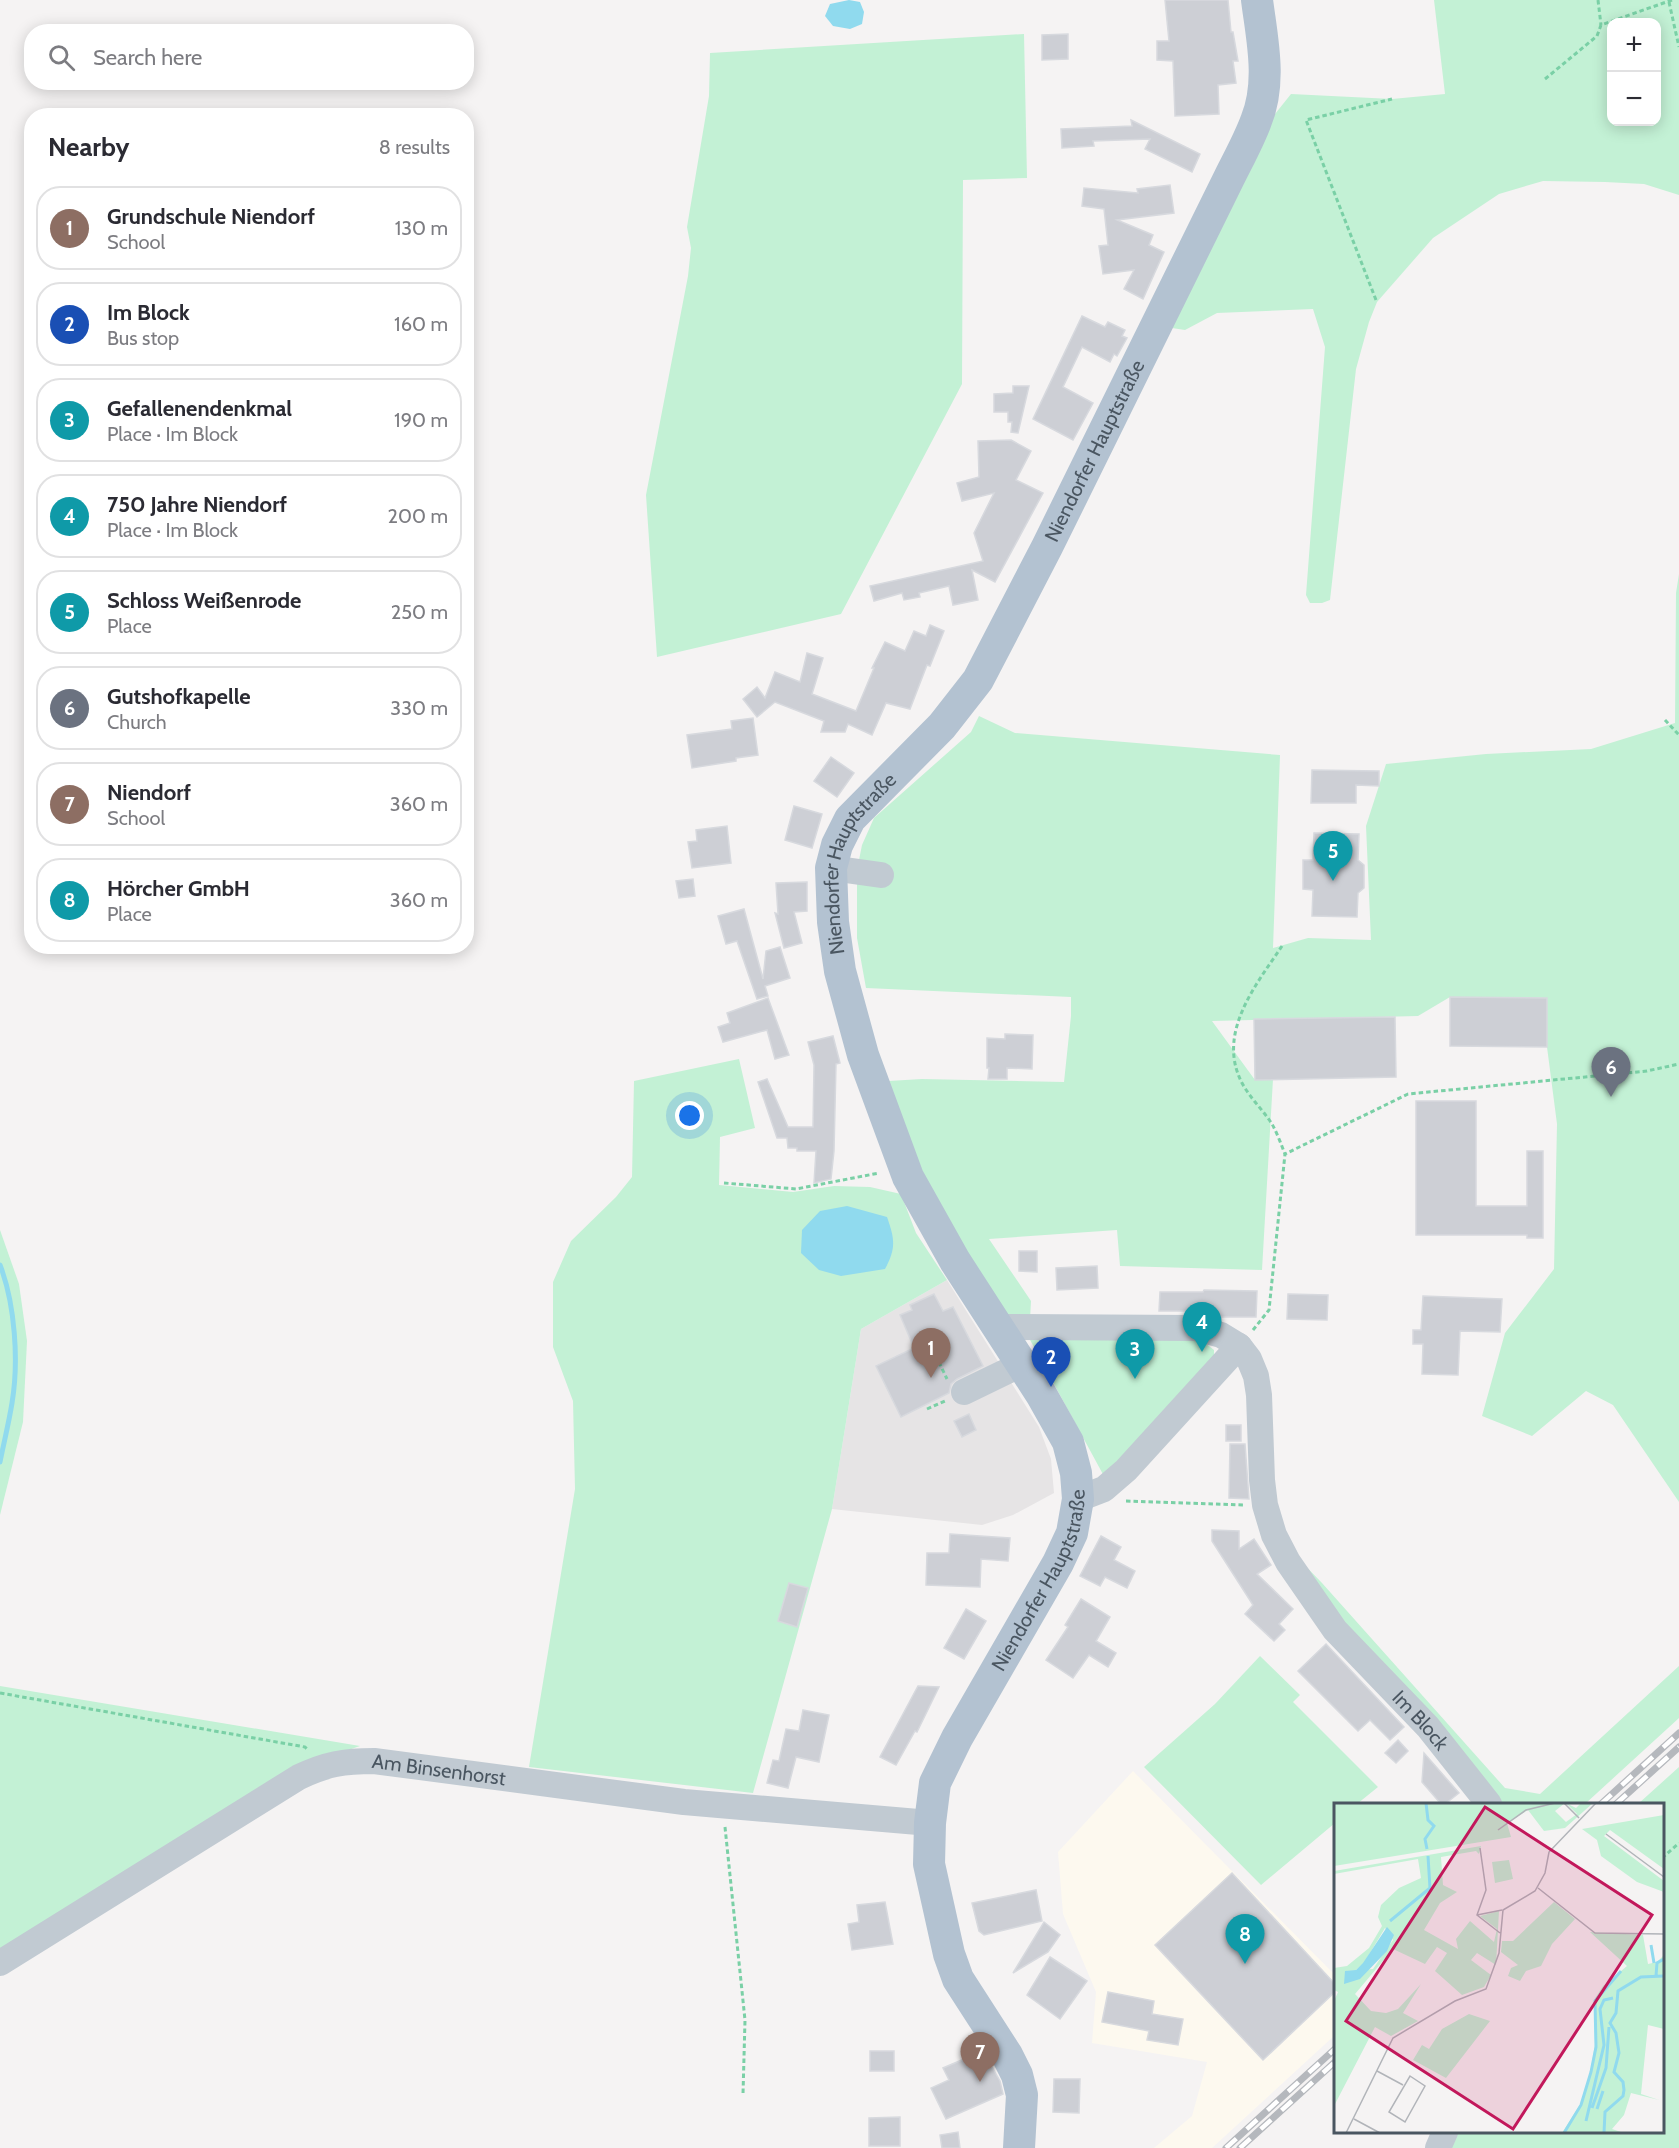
<!DOCTYPE html>
<html lang="en">
<head>
<meta charset="utf-8">
<style>
  :root { --surface:#fff; --page:#f7f7f7; --text:#2b2b33; --muted:#7c7c81; --line:#e1e1e2; --accent:#1a73e8 }
  body { margin:0; font-family:Cabin,sans-serif; background:var(--page); color:var(--text) }
  .controls { position:absolute; right:18px; top:18px; display:grid; overflow:hidden; border-radius:12px; box-shadow:0 3px 15px #0003 }
  .controls button { width:54px; height:54px; display:grid; place-items:center; padding:0; border:0; border-bottom:2px solid var(--line); background:var(--surface); color:var(--text); font:30px sans-serif }
  .you { position:absolute; left:690px; top:1116px; width:21px; height:21px; margin:-15px; border:4px solid #fff; border-radius:50%; background:#1a73e8; box-shadow:0 0 0 9px #1a73e833 }
  .badge { display:grid; place-items:center; width:39px; height:39px; border-radius:50%; background:var(--accent); color:#fff; font-size:20px; font-weight:700 }
  .pin { position:absolute; translate:-50% -50px; filter:drop-shadow(0 2px 3px #0008) }
  .pin::after { content:''; position:absolute; top:32px; width:21px; height:18px; background:inherit; clip-path:polygon(0 0,100% 0,50% 100%) }
  .list { margin:0; padding:0; list-style:none }
  h2 { display:flex; justify-content:space-between; align-items:center; height:78px; margin:0; padding:0 24px; font-size:26px }
  h2 small { font-size:20px; font-weight:400; color:var(--muted) }
  .list li { display:grid; grid-template-columns:39px 1fr auto; gap:18px; align-items:center; box-sizing:border-box; height:84px; margin:0 12px 12px; padding:0 12px; border:2px solid var(--line); border-radius:24px }
  .list b { display:block; font-size:22px; white-space:nowrap }
  .list p { margin:0; font-size:20px; white-space:nowrap; color:var(--muted) }
  .list em { font-size:20px; font-style:normal; color:var(--muted) }
  .icon { flex:none; width:33px; height:33px; fill:none; stroke:currentColor; stroke-width:2; stroke-linecap:round; stroke-linejoin:round }
  .map { position:relative; flex:none; width:1679px; height:2148px; overflow:hidden }
  .search { position:absolute; background:var(--surface); box-shadow:0 3px 15px #0003; left:24px; top:24px; width:450px; height:66px; display:flex; align-items:center; gap:15px; box-sizing:border-box; padding:0 21px; border-radius:24px; color:var(--muted); font-size:22px }
  .panel { position:absolute; background:var(--surface); box-shadow:0 3px 15px #0003; left:24px; top:108px; width:450px; height:846px; border-radius:24px }
  .map>svg:first-child { display:block }
</style>
</head>
<body>
<div class="map">
<svg width="1679" height="2148" viewBox="0 0 1679 2148">
  <rect width="100%" height="100%" fill="#f5f3f3"/>
  <path fill="#fdf9ef" d="M1133 1771 1335 1975V2035L1212 2148H1154L1192 2116 1207 2062 1092 2043 1096 1992 1063 1914 1058 1852Z"/>
  <path fill="#e6e4e5" d="M947 1280 1039 1427 1051 1459 1054 1493 1013 1515 982 1525 832 1509 861 1329Z"/>
  <g fill="#c3f1d5" fill-rule="evenodd">
    <path d="M1434 0H1679V195L1644 184 1605 182 1543 181 1499 194 1433 238 1377 302 1369 322 1356 369 1330 600 1322 603H1310L1306 595 1325 347 1313 309 1217 313 1185 330 1172 328 1275 114 1291 94 1392 99 1445 94ZM1612 22H1656V122H1612Z"/>
    <path d="M1024 34 1027 178 963 180 962 384 841 614 657 657 646 495 688 276 691 248 687 227 709 96 710 53Z"/>
    <path d="M1679 574V1502L1613 1405 1586 1391 1532 1436 1482 1416 1505 1333 1554 1269 1557 1124 1547 1047V998L1450 997 1418 1016 1212 1021 1255 1080 1273 1079 1262 1270 1120 1266 1117 1230 989 1239 1031 1301 1029 1338 1200 1339 1214 1350V1366L1105 1478 1029 1338 998 1316 872 1082 922 1079 1064 1082 1071 1016V997L866 988 857 938V870L862 845 874 818 971 732 979 716 1015 733 1280 755 1273 948 1308 938 1371 940 1366 826 1386 764 1486 754 1591 749 1675 723 1676 593Z"/>
    <path d="M739 1059 755 1128 720 1137 719 1185 793 1192 834 1186 870 1187 901 1194 916 1233 947 1280 861 1329 832 1509 753 1793 529 1767 575 1489 573 1401 553 1347V1282L571 1241 616 1197 632 1177 634 1081Z"/>
    <path d="M0 1230 19 1284 27 1341 23 1422 0 1515Z"/>
    <path d="M1289 1549 1322 1583 1505 1788 1540 1794 1679 1666V1718L1585 1804H1499L1339 1625Z"/>
    <path d="M1260 1656 1300 1695 1293 1702 1378 1787 1357 1804H1336L1335 1823 1261 1885 1144 1767 1215 1704Z"/>
    <path d="M0 1686 360 1746 319 1760 0 1955Z"/>
    <path d="M1679 1767V2148H1445V2132H1662V1804H1638Z"/>
  </g>
  <g fill="#90daee">
    <path d="M849 0 860 2 864 12 862 24 850 29 833 26 825 16 830 4Z"/>
    <path d="M847 1206 887 1217C895 1240 896 1248 885 1269L841 1276 819 1270 801 1253 802 1230 820 1211Z"/>
  </g>
  <g fill="none" stroke-linecap="round" stroke-linejoin="round">
    <path stroke="#90daee" stroke-width="5" d="M0 1265C15 1304 19 1361 12 1403 9 1422 4 1442 0 1462"/>
  </g>
  <g fill="#cdcfd5" stroke="#d7d9de" stroke-width="1.5">
    <path d="M1165 0H1228L1231 32H1233L1238 61H1233L1236 83 1218 85 1219 114 1175 116 1173 61 1157 60V41H1169Z"/>
    <path d="M1068 34V59L1042 60V35Z"/>
    <path d="M1131 120 1200 154 1192 172 1145 149 1150 139 1093 141 1094 146 1062 148 1061 129 1132 126Z"/>
    <path d="M1170 185 1174 213 1117 220 1153 235 1149 245 1164 252 1143 299 1124 289 1134 270 1103 274 1099 246 1108 245 1104 209 1082 206 1084 188 1138 193 1137 189Z"/>
    <path d="M1082 316 1105 327 1108 322 1125 330 1122 336 1127 338 1117 356 1114 354 1110 362 1082 347 1063 387 1093 403 1073 440 1033 419Z"/>
    <path d="M1013 386H1029L1018 433 1011 432 1012 422H1008V412H994V394L1013 393Z"/>
    <path d="M1011 440 1031 451 1016 480 1043 493 995 582 972 570 978 600 953 605 949 586 919 593 920 597 904 600 902 593 874 601 870 586 983 561 974 533 994 493 962 501 957 483 979 477 978 441Z"/>
    <path d="M930 625 944 631 930 666 927 665 910 709 886 703 872 735 848 724 845 732H821L824 721 775 702 757 717 743 699 757 687 765 698 775 672 800 682 807 653 823 658 812 694 856 711 874 668H872L885 642 905 651 914 631 926 636Z"/>
    <path d="M753 718 758 755 736 758V761L692 768 687 735 732 729 731 721Z"/>
    <path d="M831 757 854 773 837 797 814 781Z"/>
    <path d="M1312 770 1379 771V786L1356 785V803H1311Z"/>
    <path d="M794 806 822 814 812 848 785 840Z"/>
    <path d="M727 826 731 863 692 868 688 842 697 841 696 830Z"/>
    <path d="M1314 833 1359 834 1358 860 1364 865V888L1358 893 1357 917 1312 916 1313 890 1303 889V860H1313Z"/>
    <path d="M693 879 695 896 679 898 676 881Z"/>
    <path d="M807 882V911L794 912 802 943 784 948 775 913 778 914 776 883Z"/>
    <path d="M744 909 763 979 766 951 780 947 790 978 765 986 768 996 757 999 737 941 726 944 718 916Z"/>
    <path d="M1450 997 1547 998V1047L1450 1046Z"/>
    <path d="M768 998 789 1055 775 1059 767 1030 723 1042 718 1027 730 1023 727 1013Z"/>
    <path d="M1395 1017 1396 1077 1255 1080 1254 1019Z"/>
    <path d="M1005 1034 1033 1035 1032 1069 1007 1068V1079H988L989 1068H987V1038L1005 1039Z"/>
    <path d="M833 1036 840 1063 836 1064 834 1151 831 1179 814 1183 816 1151H797V1148H788L787 1138H777L758 1082 767 1079 788 1127H813L814 1065 808 1042Z"/>
    <path d="M1416 1101H1476V1206H1527V1151H1543V1238H1527V1235H1416Z"/>
    <path d="M1019 1251H1037V1272L1019 1271Z"/>
    <path d="M1097 1266 1098 1288 1057 1290 1056 1268Z"/>
    <path d="M1204 1290 1257 1291 1256 1317H1210L1203 1315V1311H1159L1160 1292H1203Z"/>
    <path d="M934 1294 943 1311 953 1307 983 1366 957 1379 951 1384 949 1393 901 1417 876 1366 914 1348 900 1315 912 1310 910 1305Z"/>
    <path d="M1288 1294 1328 1295 1327 1320 1287 1319Z"/>
    <path d="M1423 1296 1502 1299 1500 1332 1460 1331 1458 1375 1422 1374 1423 1344H1413V1330H1421Z"/>
    <path d="M969 1414 976 1430 962 1437 954 1421Z"/>
    <rect x="1226" y="1425" width="15" height="16"/>
    <path d="M1230 1444H1245L1249 1499 1229 1498Z"/>
    <path d="M1212 1530 1239 1531V1549L1254 1539 1271 1565 1257 1574 1293 1609 1279 1624 1285 1630 1274 1641 1245 1614 1253 1605 1212 1541Z"/>
    <path d="M950 1534 1010 1538 1008 1561 981 1559 980 1587 926 1585 927 1553H949Z"/>
    <path d="M1101 1536 1121 1547 1114 1560 1135 1571 1127 1588 1105 1577 1100 1586 1080 1576Z"/>
    <path d="M789 1583 808 1588 797 1627 778 1621Z"/>
    <path d="M1081 1599 1110 1617 1096 1641 1116 1653 1108 1667 1089 1655 1073 1678 1046 1660 1068 1627 1065 1625Z"/>
    <path d="M966 1609 986 1621 964 1659 944 1648Z"/>
    <path d="M1326 1644 1404 1727 1390 1740 1370 1720 1358 1731 1298 1671Z"/>
    <path d="M918 1686 939 1687 917 1732 915 1731 896 1765 880 1757Z"/>
    <path d="M803 1710 829 1715 819 1762 796 1757 788 1788 767 1783 773 1760 779 1761 786 1729 799 1731Z"/>
    <path d="M1398 1740 1408 1751 1396 1763 1385 1753Z"/>
    <path d="M1424 1753 1459 1793 1445 1804H1441L1422 1782Z"/>
    <path d="M1232 1873 1335 1984V1992L1263 2060 1155 1945Z"/>
    <path d="M1036 1890 1042 1921 984 1935 979 1931 972 1903Z"/>
    <path d="M885 1902 893 1944 852 1950 848 1924 859 1922 857 1905Z"/>
    <path d="M1044 1922 1060 1935 1048 1952 1013 1973Z"/>
    <path d="M1050 1957 1087 1981 1060 2019 1027 1995Z"/>
    <path d="M1108 1992 1154 2001 1152 2014 1183 2019 1178 2045 1147 2040 1149 2031 1102 2022Z"/>
    <rect x="870" y="2051" width="24" height="20"/>
    <path d="M983 2051 1000 2081 1003 2094 946 2119 931 2088 949 2080 943 2068Z"/>
    <path d="M1054 2079H1080L1079 2113 1053 2112Z"/>
    <path d="M900 2117V2146H869V2118Z"/>
    <path d="M958 2132 960 2148H942L940 2135Z"/>
  </g>
  <g fill="none" stroke-linecap="round" stroke-linejoin="round">
    <g stroke="#7ad0a6" stroke-width="3" stroke-dasharray="4.5 3" stroke-linecap="butt">
      <path d="M1598 0 1601 25"/>
      <path d="M1669 2 1679 47"/>
      <path d="M1545 79 1597 36 1601 25 1672 0"/>
      <path d="M1376 300 1306 120 1392 99"/>
      <path d="M1665 720 1679 735"/>
      <path d="M1282 946C1256 985 1216 1033 1242 1083 1250 1098 1263 1110 1272 1124 1277 1133 1281 1144 1285 1154"/>
      <path d="M724 1183 796 1189 879 1173"/>
      <path d="M1253 1330 1269 1310 1285 1154 1408 1094 1647 1071 1679 1064"/>
      <path d="M926 1335 947 1379"/>
      <path d="M927 1409 945 1401"/>
      <path d="M1126 1501 1245 1505"/>
      <path d="M0 1693 305 1747 307 1749"/>
      <path d="M725 1827 745 2020 743 2094"/>
      <path d="M1662 1858 1679 1843"/>
    </g>
    <g stroke="#c1cad2" stroke-width="26">
      <path d="M831 868 881 875"/>
      <path id="s1" d="M998 1327 1195 1328 1221 1335 1239 1346 1249 1359 1256 1376 1259 1395 1262 1480 1265 1505 1274 1535 1288 1562 1335 1630 1428 1727 1489 1804"/>
      <path d="M964 1392 1022 1364"/>
      <path d="M1078 1499 1104 1489 1126 1470 1239 1346"/>
      <path id="s2" d="M0 1963 299 1777C326 1764 344 1761 374 1761L684 1802 930 1823"/>
      <path d="M1438 2148 1445 2132"/>
    </g>
    <path stroke="#b3c2d1" stroke-width="32" id="s3" d="M1019 2148 1022 2095 1017 2075 1007 2055 958 1979 949 1954 929 1864 930 1823 935 1783 957 1738 1058 1563 1072 1533 1078 1499 1076 1473 1068 1442 1041 1394 955 1261 908 1177 863 1055 840 971 833 922 831 868 837 845 850 819 942 726 978 680 1047 547 1230 176C1239 158 1249 140 1256 121 1272 82 1262 39 1257 0"/>
    <defs>
      <g id="rail">
        <path d="M1601 1804 1679 1733"/>
        <path d="M1616 1804 1679 1747"/>
        <path d="M1226 2148 1336 2048"/>
        <path d="M1240 2148 1336 2061"/>
      </g>
    </defs>
    <use href="#rail" stroke="#b5b8bd" stroke-width="7"/>
    <use href="#rail" stroke="#fff" stroke-width="4.5" stroke-dasharray="14" stroke-linecap="butt"/>
  </g>
  <g text-anchor="middle" dominant-baseline="central" stroke-width="6" stroke-linejoin="round" paint-order="stroke">
    <g font-size="20" fill="#4a5661" stroke="#fff">
      <text stroke="none"><textPath href="#s3" startOffset="1894">Niendorfer Hauptstraße</textPath></text>
      <text stroke="none"><textPath href="#s3" startOffset="1408">Niendorfer Hauptstraße</textPath></text>
      <text stroke="none"><textPath href="#s3" startOffset="616">Niendorfer Hauptstraße</textPath></text>
      <text stroke="none"><textPath href="#s1" startOffset="678">Im Block</textPath></text>
      <text stroke="none"><textPath href="#s2" startOffset="495">Am Binsenhorst</textPath></text>
    </g>
  </g>
  <g transform="translate(1334 1803)">
    <rect width="330" height="330" fill="#f5f3f3"/>
    <path d="M0 0H231L221 8 232 19 243 11 232 0 242 5 247 0H259L231 25 210 28 194 7 173 20 177 34 0 63ZM330 12V66L276 27 270 33 330 78V89L303 79 267 53 263 37 248 26ZM147 43 145 51 142 48 107 54 109 82 123 89 106 100 90 127 124 146 122 136 136 118 160 139 163 126 146 113 165 108 162 162 143 150 137 157 157 172 150 184 128 192 101 168 113 150 103 144 91 161 59 146 21 191 37 208 52 210 64 206 87 181 69 210 84 218 57 233 41 224 0 303V198L4 189 0 187V165L13 163 35 145 48 123 44 114 47 102 65 85 87 75 84 56 0 71V68ZM51 125 59 137 39 166 11 168 22 167 30 160ZM175 57 179 76 161 80 158 59ZM220 99 241 116 218 141 207 163 192 168 186 178 174 173 177 165 184 162 167 149 168 138H179ZM256 129 309 132 314 161 323 159 330 152V226L314 222 307 291 325 297 297 290 290 312 278 326 290 330H228L247 300 256 270 261 242 260 197 269 183 293 163ZM135 211 156 218 112 275 79 257 88 242 95 246 108 226Z" fill="#c3f1d5" fill-rule="evenodd"/>
    <path d="M53 124 60 132 53 148 26 176 10 181 11 168 22 167 29 160Z" fill="#90daee"/>
    <path fill="none" stroke="#90daee" stroke-width="3" d="M92 0 94 17 100 23 91 36 93 46M56 118 96 85 94 53M317 142 320 160M322 173 323 160 330 156M258 305 272 265 275 224M263 306 269 288M252 318 270 242 266 206 270 197 279 195M230 330 247 302 257 269 262 244 261 198 287 168M270 330 271 309 289 293 290 287 289 279 280 269 285 250 282 230 276 220 282 210 284 188 307 174 330 173"/>
    <path fill="none" stroke="#b1b4b9" stroke-width="1.5" d="M230 0 245 15M164 27 192 7 221 0M272 31 330 74M146 45 152 87 143 112 166 130M204 85 261 130 330 131M143 112 168 107M43 268 69 282M76 273 91 283 71 319 55 309ZM20 316 46 330M12 330 59 235 121 198 152 186 165 150 169 107 201 88 211 70 215 49 262 0"/>
    <path fill="#c2185b" fill-opacity="0.15" stroke="#c2185b" stroke-width="3" d="M151 4 318 112 179 326 12 218Z"/>
    <rect width="330" height="330" fill="none" stroke="#4a5661" stroke-width="3"/>
  </g>
</svg>
<div class="controls">
<button>+</button>
<button>−</button>
</div>
<div class="you"></div>
<div class="pin badge" style="left:931px;top:1378px;background:#8d6e63">1</div>
<div class="pin badge" style="left:1051px;top:1387px;background:#1a4fb4">2</div>
<div class="pin badge" style="left:1135px;top:1379px;background:#0f9aa8">3</div>
<div class="pin badge" style="left:1202px;top:1352px;background:#0f9aa8">4</div>
<div class="pin badge" style="left:1333px;top:881px;background:#0f9aa8">5</div>
<div class="pin badge" style="left:1611px;top:1097px;background:#6b7280">6</div>
<div class="pin badge" style="left:980px;top:2082px;background:#8d6e63">7</div>
<div class="pin badge" style="left:1245px;top:1964px;background:#0f9aa8">8</div>
<div class="search"><svg class="icon" aria-label="search" viewBox="0 0 24 24"><circle cx="10" cy="10" r="6"/><path d="M15 15l6 6"/></svg>Search here</div>
<section class="panel">
<h2>Nearby<small>8 results</small></h2>
<ul class="list">
<li><span class="badge" style="background:#8d6e63">1</span><div><b>Grundschule Niendorf</b><p>School</p></div><em>130 m</em></li>
<li><span class="badge" style="background:#1a4fb4">2</span><div><b>Im Block</b><p>Bus stop</p></div><em>160 m</em></li>
<li><span class="badge" style="background:#0f9aa8">3</span><div><b>Gefallenendenkmal</b><p>Place · Im Block</p></div><em>190 m</em></li>
<li><span class="badge" style="background:#0f9aa8">4</span><div><b>750 Jahre Niendorf</b><p>Place · Im Block</p></div><em>200 m</em></li>
<li><span class="badge" style="background:#0f9aa8">5</span><div><b>Schloss Weißenrode</b><p>Place</p></div><em>250 m</em></li>
<li><span class="badge" style="background:#6b7280">6</span><div><b>Gutshofkapelle</b><p>Church</p></div><em>330 m</em></li>
<li><span class="badge" style="background:#8d6e63">7</span><div><b>Niendorf</b><p>School</p></div><em>360 m</em></li>
<li><span class="badge" style="background:#0f9aa8">8</span><div><b>Hörcher GmbH</b><p>Place</p></div><em>360 m</em></li>
</ul>
</section>
</div>
</body>
</html>
